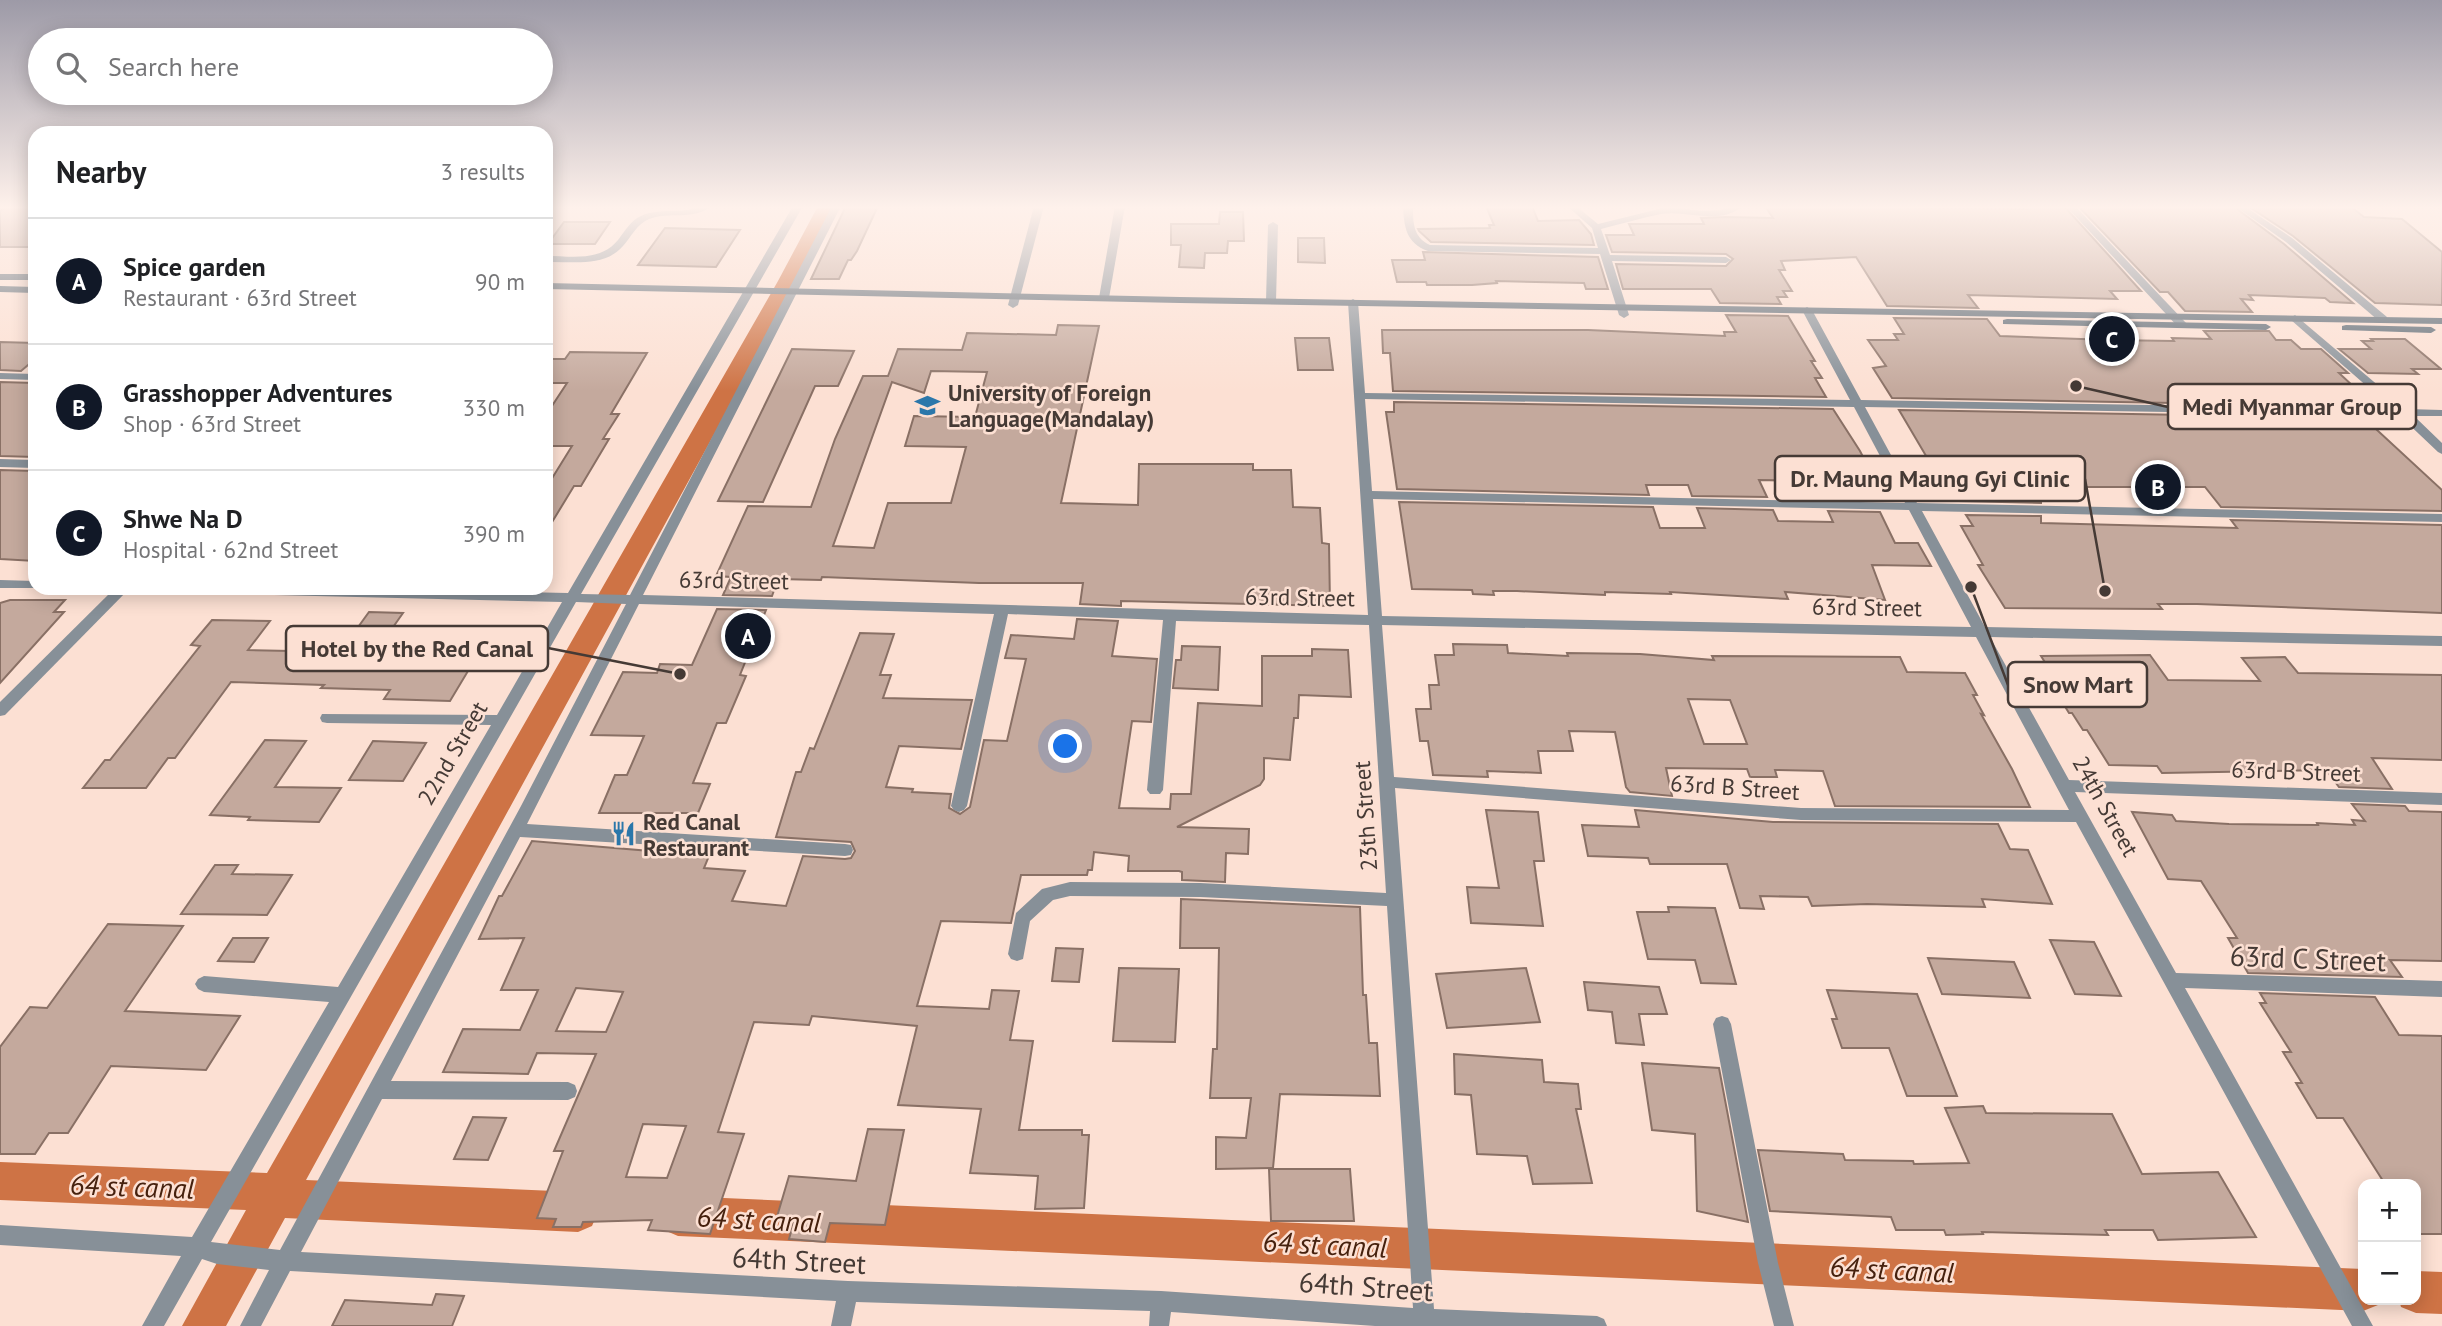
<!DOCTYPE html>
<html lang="en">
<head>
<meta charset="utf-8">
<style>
  :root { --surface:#fff; --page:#f2f2f2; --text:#202124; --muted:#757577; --line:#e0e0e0; --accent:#111827 }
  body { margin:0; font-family:"PT Sans",sans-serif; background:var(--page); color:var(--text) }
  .controls { position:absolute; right:21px; bottom:21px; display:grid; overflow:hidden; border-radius:14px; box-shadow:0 4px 18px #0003 }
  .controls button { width:63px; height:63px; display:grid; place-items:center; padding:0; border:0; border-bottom:2px solid var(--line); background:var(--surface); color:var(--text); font:35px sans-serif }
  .you { position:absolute; left:1066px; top:747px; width:24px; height:24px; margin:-18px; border:5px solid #fff; border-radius:50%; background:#1a73e8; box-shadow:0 0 0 10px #1a73e833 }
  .badge { display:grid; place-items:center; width:46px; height:46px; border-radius:50%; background:var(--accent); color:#fff; font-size:23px; font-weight:700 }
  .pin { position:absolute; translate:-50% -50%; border:4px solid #fff; box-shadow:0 2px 7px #0006 }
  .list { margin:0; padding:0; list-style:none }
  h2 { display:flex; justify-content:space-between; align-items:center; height:91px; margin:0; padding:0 28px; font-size:30px }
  h2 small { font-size:23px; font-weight:400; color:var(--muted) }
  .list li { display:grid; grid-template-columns:46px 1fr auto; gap:21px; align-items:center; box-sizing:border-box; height:126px; padding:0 28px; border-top:2px solid var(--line) }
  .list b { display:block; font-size:26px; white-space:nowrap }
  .list p { margin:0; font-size:23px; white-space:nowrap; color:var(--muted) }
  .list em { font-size:23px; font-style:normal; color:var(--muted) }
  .icon { flex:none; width:38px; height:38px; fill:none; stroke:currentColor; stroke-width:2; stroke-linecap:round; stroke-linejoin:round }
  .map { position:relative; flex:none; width:2442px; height:1326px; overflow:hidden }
  .search { position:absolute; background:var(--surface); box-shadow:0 4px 18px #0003; left:28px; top:28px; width:525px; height:77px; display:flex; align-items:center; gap:18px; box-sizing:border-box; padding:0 24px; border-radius:38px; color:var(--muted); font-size:26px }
  .panel { position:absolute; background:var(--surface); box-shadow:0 4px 18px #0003; left:28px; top:126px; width:525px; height:469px; border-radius:21px }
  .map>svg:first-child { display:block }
</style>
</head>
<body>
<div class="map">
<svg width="2442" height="1326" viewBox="0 0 2442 1326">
  <rect width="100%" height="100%" fill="#fce0d3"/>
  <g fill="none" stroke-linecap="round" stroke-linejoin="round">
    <g fill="#ce7345" fill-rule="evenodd">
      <path d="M818 206H836L798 281 306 1180 578 1192 592 1198 598 1212 592 1226 578 1232 285 1218 226 1326H182L246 1210 0 1200V1162L267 1173 778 281Z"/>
      <path d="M678 1196 2363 1269V1300H2380L2378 1305 2363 1311 678 1236 664 1230 658 1216 664 1202Z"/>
      <path d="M2416 1271 2442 1272V1314L2416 1313 2401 1307 2399 1300H2416Z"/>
    </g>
  </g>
  <g fill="#c4a99d" stroke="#897065" stroke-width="2" fill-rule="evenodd">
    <path d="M8 206H35V247H0V211Z"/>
    <path d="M846 206H878L857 251 851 260H848L839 279H811Z"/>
    <path d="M1486 206H1532L1538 221 1579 220 1591 234 1594 245 1431 242 1419 231 1418 229 1490 228 1489 225H1494Z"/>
    <path d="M1765 206 2026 209 2023 206H2064L2141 291H2110L2117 299 1968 295 1978 308 1887 306 1856 257 1781 261 1785 270H1779L1792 291H1783L1787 297H1777L1781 304 1720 303 1711 289H1623L1616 264 1726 266 1733 259 1726 254 1612 252 1606 235H1634L1629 224H1704L1701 218 1726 217 1773 218Z"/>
    <path d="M2078 206H2233L2284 244 2353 303 2330 302 2325 298 2249 295 2253 300 2241 299 2252 312 2185 311 2168 292H2160Z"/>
    <path d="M2248 206H2350L2364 217 2402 219 2442 252V305L2375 303 2293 236Z"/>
    <path d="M1220 212H1243L1244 241H1228L1227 253H1205L1204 268 1179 267 1181 245H1171V224H1219Z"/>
    <path d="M564 222H610L595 244H548Z"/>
    <path d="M665 228 740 230 716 267 638 265Z"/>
    <path d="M1298 238H1324L1325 263 1298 262Z"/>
    <path d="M1423 252 1598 257 1608 289H1586L1584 283 1496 281 1497 283 1472 285H1427L1426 282H1397L1392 260H1425Z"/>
    <path d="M1726 315 1788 316 1815 361H1811L1822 378H1815L1826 397 1393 391 1390 353H1383L1382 330H1588L1725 336 1724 332H1736Z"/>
    <path d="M1894 318 1987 319 2000 336 2109 340 2174 341 2172 338 2211 339 2204 331H2269L2276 340H2291L2301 349H2321L2348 373H2339L2370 402H2348L2352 406 1892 398 1873 368 1886 366 1868 340H1898L1894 334H1904Z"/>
    <path d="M1058 325 1099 326 1061 503 1138 505 1139 464H1253V470H1291L1293 507 1320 508 1322 543 1329 544 1330 606 1121 601V606L1080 604 1083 583H979L822 577 821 580 778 579 772 596 723 595 731 577 716 576 748 506 811 507 835 439 863 376H888L898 349 962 350 967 333 1056 335ZM931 371 987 372 975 417 914 416 905 446 966 447 951 503H888L874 548 833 546 892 382 924 393Z"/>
    <path d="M1295 338H1329L1333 370H1298Z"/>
    <path d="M2371 339H2405L2441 369H2412L2418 374 2368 373 2339 349H2371L2362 341H2373Z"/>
    <path d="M0 342 35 343V359L21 371 0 370Z"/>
    <path d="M792 349 854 351 838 386H815L763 502 718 501Z"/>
    <path d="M570 352 647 353 611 414H619L603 439H609L581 486H574L546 532V488L572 446H546V415L567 383H546V359H565Z"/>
    <path d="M0 382 35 383V457L0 456Z"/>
    <path d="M1394 402 1833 409 1860 451 1877 484H1873L1877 491 1870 490 1874 500 1823 499 1815 481 1759 480 1767 497 1692 496 1688 485H1646L1649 495 1397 489 1386 412H1394Z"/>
    <path d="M1899 410 2364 418 2442 490V511L2221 507 2205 487H2041V503L1959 501 1940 466H1932Z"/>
    <path d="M0 470 35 471V561L0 559Z"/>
    <path d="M1399 502 1653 507 1660 528H1705L1697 508 1773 510 1778 521 1833 522 1828 511 1880 512 1895 543H1918L1931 566 1872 565 1885 600 1785 592 1788 599 1670 592 1671 594 1605 592V595L1517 591H1493L1494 595 1473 594 1472 590 1412 589Z"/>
    <path d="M1966 515 2041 516V523L2237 528 2231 520 2442 525V613L2197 604H2158L2162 609 2005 608 1978 565H1983L1961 526H1973Z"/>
    <path d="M10 600H65L54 612H64L0 683V603Z"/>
    <path d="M717 609 766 610 740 675 746 676 726 723H717L693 783 710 784 698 813H599L615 775H627L644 736 591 735 623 672 657 673 660 664 692 665Z"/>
    <path d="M369 612 403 613 391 630 427 631 412 654 477 656 450 701 384 699 390 690 321 688 324 685 231 682 175 758H168L146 788H83L105 760H110L200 646 191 645 212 620 270 621 248 650 340 652Z"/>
    <path d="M1077 619 1118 621 1112 656 1157 659 1151 722 1132 721 1119 808 1170 809 1171 794H1191L1198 703 1262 706V656H1312V649L1348 650 1351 697 1299 695 1298 718H1294L1290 760 1264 758V779L1260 785 1177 827 1249 829 1248 854 1226 853 1225 882 1182 880V872L1179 871H1128L1129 856 1094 852 1092 870H1088L1087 875H1021L1011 923 941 921 917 1006 989 1009 992 990 1019 991 1010 1040 1033 1041 1019 1130H1082V1135H1089L1084 1208 1035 1209 1038 1176 970 1173 981 1109 898 1105 917 1026 812 1016 809 1025 754 1022 718 1132 744 1134 710 1234 648 1230 652 1220 583 1222 581 1227H553L556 1219 537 1218 563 1151H554L596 1054 537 1053 528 1074 443 1072 463 1029 520 1030 538 990H501L524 938 479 939 499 896H502L532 841 709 856 704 868 745 871 732 901 786 906 803 856 845 859 851 858 855 851 851 842 776 837 796 772H801L810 748 814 749 860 633 894 634 880 675H891L883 698 972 700 961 749 899 746 886 787 913 789 912 792 951 794 949 808 960 814 970 807 984 740 1007 741 1026 659 1005 658 1011 635 1074 639ZM576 988 623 992 606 1032 556 1031ZM643 1124 686 1126 667 1178 626 1177Z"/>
    <path d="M1453 644 1507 645 1508 653 1568 656 1567 653 1640 654 1714 660 1712 656 1900 657 1907 672 1965 673 1977 695H1973L1984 715 1981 714 2012 769 2030 807 1835 806 1823 771 1775 770 1777 777H1750L1747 769 1666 768 1672 796 1630 792 1626 787 1615 732 1569 731 1573 751H1538L1541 773 1487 771 1488 777 1433 775 1428 741H1420L1416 709H1431L1429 685H1439L1435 655H1454ZM1688 699 1730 700 1747 744H1704Z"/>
    <path d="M1182 646 1220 647 1218 690 1173 688 1176 660H1181Z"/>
    <path d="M2150 655 2168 680 2260 681 2242 658 2285 657 2298 673 2442 675V760L2372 758 2392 789 2339 787 2326 770 2162 773 2157 766 2109 765 2087 730H2083L2072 713H2069L2039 664H2046L2041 656Z"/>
    <path d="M265 740 306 741 275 787 341 788 319 822 248 820 250 817 210 815Z"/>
    <path d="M373 741 426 743 403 781 349 780Z"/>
    <path d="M2352 804 2405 806 2409 811 2442 812V961L2390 960 2402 977 2248 973 2228 938H2237L2201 881 2168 879 2132 812 2172 815 2176 821 2229 824 2318 825 2317 823 2355 825 2352 820 2365 821Z"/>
    <path d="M1486 810 1538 812 1544 861H1534L1543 926 1471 923 1467 887 1499 888Z"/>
    <path d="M1635 810 1773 822 1998 824 2010 849 2028 850 2052 904 1982 899 1985 907 1867 904 1812 906 1808 897 1760 896 1764 909 1740 908 1727 864H1650L1648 858 1588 856 1582 825 1639 827Z"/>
    <path d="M215 865H238L232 874 292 875 267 915 181 914Z"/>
    <path d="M1181 899 1360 907 1363 995H1366L1369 1043H1377L1380 1096 1280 1094 1273 1168 1216 1169V1137L1246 1138 1251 1098H1210L1213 1049H1217L1219 948H1180Z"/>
    <path d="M1668 907 1715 908 1736 984 1701 983 1695 960 1648 959 1637 912H1669Z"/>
    <path d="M108 924 183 926 125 1011 240 1016 206 1070 111 1066 68 1133H49L35 1154H0V1047L30 1007 47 1008Z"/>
    <path d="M233 938H268L254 962 218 961Z"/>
    <path d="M2050 940 2094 942 2121 996 2075 994Z"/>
    <path d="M1056 948 1083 949 1079 982 1052 981Z"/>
    <path d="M1928 958 2014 962 2030 998 1942 994Z"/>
    <path d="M1119 968 1179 969 1175 1042 1113 1041Z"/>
    <path d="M1526 968 1540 1022 1447 1028 1436 974Z"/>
    <path d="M1584 982 1659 987 1667 1014H1639L1644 1045 1616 1043 1612 1012 1588 1010Z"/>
    <path d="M1827 990 1917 994 1957 1096H1907L1889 1048H1842L1832 1019H1837Z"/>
    <path d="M2260 993 2375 997 2399 1035 2442 1036V1234H2416V1184H2385L2343 1118H2317L2296 1083H2302L2283 1052H2291L2260 1003H2266Z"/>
    <path d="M1454 1054 1542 1060 1544 1082 1578 1084 1581 1109H1576L1592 1183 1533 1184 1527 1156 1477 1154 1471 1095 1455 1094Z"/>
    <path d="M1642 1063 1719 1068 1748 1222 1697 1211 1695 1134 1652 1130Z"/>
    <path d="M1983 1106 1986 1113 2112 1114 2142 1174 2218 1172 2256 1237 2158 1240 2153 1230H2105L2108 1235 1982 1232 1983 1234 1946 1235 1944 1230H1896L1891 1217 1770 1211 1758 1150 1843 1154 1845 1160 1913 1161 1914 1164 1969 1163 1945 1108Z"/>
    <path d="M473 1117 506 1118 488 1160 454 1159Z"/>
    <path d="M868 1129 904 1130 885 1225 830 1223 825 1242 789 1239 794 1221 776 1220 789 1176 856 1181Z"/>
    <path d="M1269 1169H1350L1354 1221H1271Z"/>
    <path d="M436 1294 464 1296 452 1326H332L345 1300 432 1305Z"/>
  </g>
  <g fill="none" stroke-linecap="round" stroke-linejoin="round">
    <g fill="#879098" fill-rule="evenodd">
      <path d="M546 206H556L546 214Z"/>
      <path d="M701 206H712C693 221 670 211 649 219 637 224 631 237 623 246 604 268 572 261 546 262V256C572 256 600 262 618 240 625 231 631 220 641 216 660 207 682 215 701 206Z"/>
      <path d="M793 206H803L581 594 630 595 832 206H841L643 595 1368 615 1348 302 1353 299 1358 302 1365 393 1850 400 1802 310 1807 307 1812 310 1861 400 2393 409 2291 320 2290 318 2295 315 2406 409 2442 410V416H2414L2442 443V454L2438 452 2400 416 1865 407 1917 503 2442 514V522L1922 511 1985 627 2442 636V646L1990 637 2069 780 2442 793V805L2075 792 2176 973 2442 981V997L2185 988 2373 1326H2352L2076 822 1801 820 1395 788 1434 1309 1597 1316 1604 1319 1607 1326H1375L1171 1312 1169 1326H1149L1150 1311 856 1302 851 1326H831L836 1301 290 1271 261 1326H240L269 1270 217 1264 202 1259 164 1326H142L181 1256 0 1245V1225L192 1237 329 1002 204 992 198 989 195 984 198 979 204 976 338 987 491 725 327 723 322 722 320 718 322 714 497 715 562 602 158 592 151 588H344L568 593ZM1365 399 1854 407 1905 503 1372 491ZM1373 499 1909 510 1971 627 1382 616ZM576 602 626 604 521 806 280 1250 211 1242ZM639 604 994 614 951 806 954 810 959 812 964 810 967 806 1008 614 1163 620 1147 790 1150 794H1160L1163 790 1176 621 1369 625 1386 893 1200 883 1070 882 1042 889 1016 913 1008 954 1011 959 1017 961 1023 959 1030 921 1053 900 1070 896 1200 897 1387 906 1413 1308 1161 1291 848 1281 301 1252 382 1099 568 1100 575 1097 577 1091 575 1085 568 1082 391 1081 520 837 845 856 851 855 853 850 851 845 845 844 527 824ZM1382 625 1976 637 2069 810 1801 808 1394 777Z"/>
      <path d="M1034 206H1044L1018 305 1013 308 1008 305Z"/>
      <path d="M1115 206H1125L1109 298 1104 301 1099 298Z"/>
      <path d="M1403 206H1413C1413 223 1413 237 1430 245L1598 248 1592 228 1567 206H1576L1598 224 1659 209V206L1702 211 1721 210 1732 206H1743C1719 226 1688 210 1661 214 1641 218 1621 224 1601 229L1610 255 1726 257 1731 260 1726 263 1612 261 1629 315 1624 318 1619 315 1600 254 1428 251C1406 243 1404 227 1403 206Z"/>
      <path d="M2066 206H2075L2187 324V328H2179Z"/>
      <path d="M2235 206H2244L2292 238 2387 317V321H2379L2286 242Z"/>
      <path d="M1273 222 1278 225 1276 301 1271 304 1266 301 1268 225Z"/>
      <path d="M0 373 35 374V380L0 379Z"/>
      <path d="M0 459 35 460V468L0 467Z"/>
      <path d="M0 580 35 581V588H40H0Z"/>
      <path d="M115 588H130L5 715 0 716V702Z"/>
      <path d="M1722 1016 1728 1018 1731 1024 1778 1263 1794 1326H1774L1758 1263 1713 1024 1716 1018Z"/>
    </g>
    <g fill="#5a6772" fill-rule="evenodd">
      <rect x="0" y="274" width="35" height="6"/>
      <path d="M546 283 1180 297 2442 318V324L1180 303 546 289Z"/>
      <path d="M0 286 35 287V293L0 292Z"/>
      <path d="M2007 319 2266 324 2271 327 2266 330 2003 324V320Z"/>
      <path d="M2346 325 2431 327 2436 330 2431 333 2342 330V326Z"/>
    </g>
  </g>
  <linearGradient id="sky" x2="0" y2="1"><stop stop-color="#9d9aa7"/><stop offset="0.53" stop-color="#fef1eb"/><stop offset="1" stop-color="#fef1eb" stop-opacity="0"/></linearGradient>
  <rect width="2442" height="391" fill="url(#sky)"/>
  <defs>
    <symbol id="university-bare" viewBox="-9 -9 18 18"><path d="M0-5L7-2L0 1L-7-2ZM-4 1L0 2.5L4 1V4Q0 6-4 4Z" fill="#2b77aa" stroke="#fce0d3" stroke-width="2.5" paint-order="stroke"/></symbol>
    <symbol id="restaurant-bare" viewBox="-9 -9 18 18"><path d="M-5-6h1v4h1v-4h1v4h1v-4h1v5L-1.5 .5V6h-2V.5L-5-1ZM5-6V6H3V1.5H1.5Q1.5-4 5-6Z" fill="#2b77aa" stroke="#fce0d3" stroke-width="2.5" paint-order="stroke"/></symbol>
  </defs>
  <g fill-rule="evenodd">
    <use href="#university-bare" x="910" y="388" width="35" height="35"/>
    <use href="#restaurant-bare" x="606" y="816" width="35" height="35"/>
  </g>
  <g text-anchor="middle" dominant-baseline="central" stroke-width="5" stroke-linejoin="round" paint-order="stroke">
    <g font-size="23" font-weight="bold" fill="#453a35" stroke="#fce0d3" text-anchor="start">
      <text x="948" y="392">University of Foreign<tspan x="948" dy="26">Language(Mandalay)</tspan></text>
      <text x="643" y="821">Red Canal<tspan x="643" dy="26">Restaurant</tspan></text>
    </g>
    <g font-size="23" fill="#453a35" stroke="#fce0d3">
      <text transform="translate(734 580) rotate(1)">63rd Street</text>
      <text transform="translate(1300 597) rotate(1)">63rd Street</text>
      <text transform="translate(1867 607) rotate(1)">63rd Street</text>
      <text transform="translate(452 753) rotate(-60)">22nd Street</text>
      <text transform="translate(2296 771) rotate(2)">63rd B Street</text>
      <text transform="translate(1735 787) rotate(4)">63rd B Street</text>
      <text transform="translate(2106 806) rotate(61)">24th Street</text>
      <text transform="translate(1365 816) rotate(-94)">23th Street</text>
    </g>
    <g font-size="28" fill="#453a35" stroke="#fce0d3">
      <text transform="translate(2308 958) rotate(2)">63rd C Street</text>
      <text transform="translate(799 1260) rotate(3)">64th Street</text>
      <text transform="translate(1366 1286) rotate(4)">64th Street</text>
    </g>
    <g font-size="28" font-style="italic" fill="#46210e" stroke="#fce0d3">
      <text transform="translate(132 1186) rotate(2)">64 st canal</text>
      <text transform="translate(759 1219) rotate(3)">64 st canal</text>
      <text transform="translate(1325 1244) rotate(3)">64 st canal</text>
      <text transform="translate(1892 1269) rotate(3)">64 st canal</text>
    </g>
  </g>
  <path fill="none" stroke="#453a35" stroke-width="2.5" d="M2076 386L2168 407M2105 591L2085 479M680 674L548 648M1971 587L2008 685"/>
  <g fill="#453a35" stroke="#fce0d3" stroke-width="2.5">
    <circle cx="2076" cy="386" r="7"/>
    <circle cx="2105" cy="591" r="7"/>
    <circle cx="680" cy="674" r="7"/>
    <circle cx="1971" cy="587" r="7"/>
  </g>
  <g fill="#fce0d3" stroke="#453a35" stroke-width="2.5">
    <rect x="2168" y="384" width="248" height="45" rx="7"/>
    <rect x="1775" y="456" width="310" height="45" rx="7"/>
    <rect x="286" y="626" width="262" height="45" rx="7"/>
    <rect x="2008" y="662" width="139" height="45" rx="7"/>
  </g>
  <g font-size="24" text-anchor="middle" font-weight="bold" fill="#453a35">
    <text x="2292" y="415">Medi Myanmar Group</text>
    <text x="1930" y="487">Dr. Maung Maung Gyi Clinic</text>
    <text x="417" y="657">Hotel by the Red Canal</text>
    <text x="2078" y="693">Snow Mart</text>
  </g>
</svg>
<div class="controls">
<button>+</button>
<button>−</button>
</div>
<div class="you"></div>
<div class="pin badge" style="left:748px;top:636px">A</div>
<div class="pin badge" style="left:2158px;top:487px">B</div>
<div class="pin badge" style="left:2112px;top:339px">C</div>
<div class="search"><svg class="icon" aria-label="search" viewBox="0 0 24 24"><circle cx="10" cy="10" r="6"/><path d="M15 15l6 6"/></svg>Search here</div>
<section class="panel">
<h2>Nearby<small>3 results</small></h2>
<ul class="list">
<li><span class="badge">A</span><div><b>Spice garden</b><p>Restaurant · 63rd Street</p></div><em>90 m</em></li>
<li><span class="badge">B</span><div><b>Grasshopper Adventures</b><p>Shop · 63rd Street</p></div><em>330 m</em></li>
<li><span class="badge">C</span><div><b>Shwe Na D</b><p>Hospital · 62nd Street</p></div><em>390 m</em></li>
</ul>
</section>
</div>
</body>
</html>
